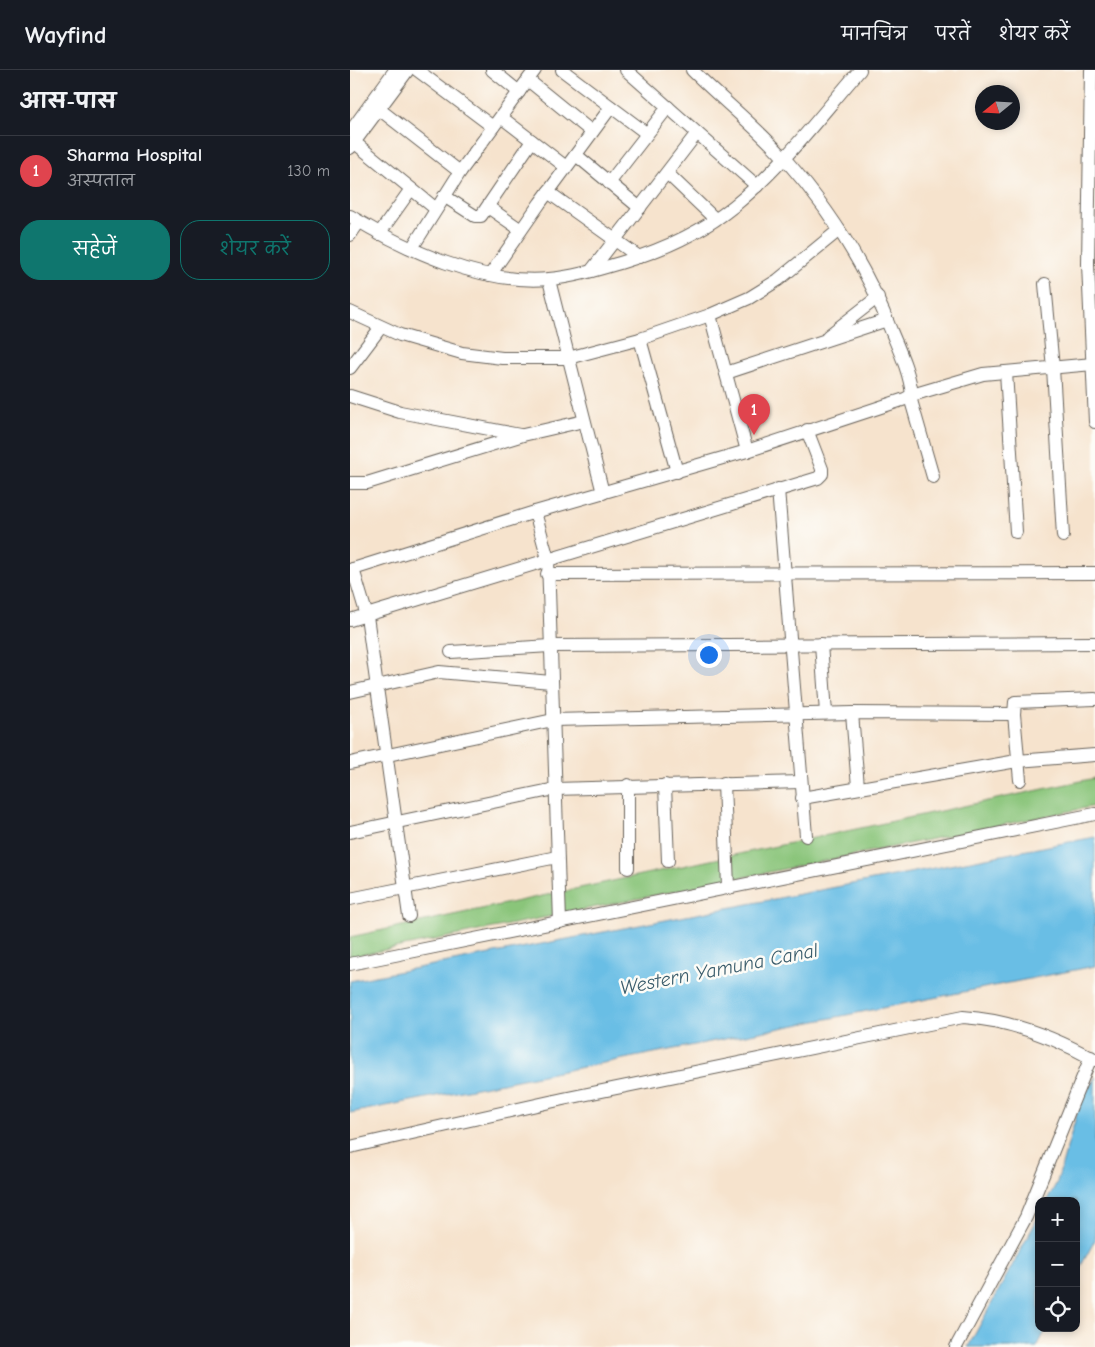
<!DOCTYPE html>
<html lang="hi">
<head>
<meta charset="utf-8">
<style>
  :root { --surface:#171b24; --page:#20242c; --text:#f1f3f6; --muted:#9ea1a6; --line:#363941; --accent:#0f766e }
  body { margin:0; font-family:"Comic Neue","Playpen Sans Deva",sans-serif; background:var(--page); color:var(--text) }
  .controls { position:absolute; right:15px; bottom:15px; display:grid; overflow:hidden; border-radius:10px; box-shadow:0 2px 8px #0003 }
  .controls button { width:45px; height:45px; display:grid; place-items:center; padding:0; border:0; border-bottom:1px solid var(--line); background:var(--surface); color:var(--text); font:25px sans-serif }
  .compass { position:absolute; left:625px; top:15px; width:45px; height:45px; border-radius:50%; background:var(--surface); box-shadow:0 2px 8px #0003; rotate:252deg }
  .you { position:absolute; left:358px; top:584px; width:18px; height:18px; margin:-12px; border:4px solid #fff; border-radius:50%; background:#1a73e8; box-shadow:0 0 0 8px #1a73e833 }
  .badge { display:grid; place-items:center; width:32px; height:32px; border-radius:50%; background:var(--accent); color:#fff; font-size:16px; font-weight:700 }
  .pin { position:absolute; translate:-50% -41px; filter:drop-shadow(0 1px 2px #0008) }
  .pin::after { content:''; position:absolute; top:26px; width:18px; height:15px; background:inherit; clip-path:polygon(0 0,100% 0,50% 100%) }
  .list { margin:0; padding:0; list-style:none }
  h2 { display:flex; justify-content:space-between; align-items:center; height:65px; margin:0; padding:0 20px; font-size:21px }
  h2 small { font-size:16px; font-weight:400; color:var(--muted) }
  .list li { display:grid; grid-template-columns:32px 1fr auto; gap:15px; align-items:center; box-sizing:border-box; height:70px; padding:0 20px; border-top:1px solid var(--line) }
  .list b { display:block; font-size:19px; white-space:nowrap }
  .list p { margin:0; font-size:16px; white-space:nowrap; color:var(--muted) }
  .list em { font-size:16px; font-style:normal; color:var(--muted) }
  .actions { display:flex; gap:10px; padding:15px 20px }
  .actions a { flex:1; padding:11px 0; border:1px solid var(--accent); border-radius:20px; text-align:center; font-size:18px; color:var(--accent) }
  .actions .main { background:var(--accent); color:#fff }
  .icon { flex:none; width:28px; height:28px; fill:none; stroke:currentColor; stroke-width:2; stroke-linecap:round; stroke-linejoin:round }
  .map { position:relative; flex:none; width:745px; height:1277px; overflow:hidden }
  header { display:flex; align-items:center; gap:30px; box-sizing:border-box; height:70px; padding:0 25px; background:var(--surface); border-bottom:1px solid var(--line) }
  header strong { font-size:24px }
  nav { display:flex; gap:28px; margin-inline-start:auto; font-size:18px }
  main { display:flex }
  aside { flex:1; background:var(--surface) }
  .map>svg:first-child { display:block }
</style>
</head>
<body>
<header>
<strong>Wayfind</strong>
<nav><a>मानचित्र</a><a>परतें</a><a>शेयर करें</a></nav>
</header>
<main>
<aside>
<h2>आस-पास<small></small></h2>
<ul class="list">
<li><span class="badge" style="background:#e0444e">1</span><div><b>Sharma Hospital</b><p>अस्पताल</p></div><em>130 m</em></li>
</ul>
<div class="actions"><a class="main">सहेजें</a><a>शेयर करें</a></div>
</aside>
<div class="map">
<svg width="745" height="1277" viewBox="0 0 745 1277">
  <rect width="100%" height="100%" fill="#fdfcf7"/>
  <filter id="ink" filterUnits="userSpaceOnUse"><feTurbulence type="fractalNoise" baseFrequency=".02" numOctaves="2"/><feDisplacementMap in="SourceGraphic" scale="10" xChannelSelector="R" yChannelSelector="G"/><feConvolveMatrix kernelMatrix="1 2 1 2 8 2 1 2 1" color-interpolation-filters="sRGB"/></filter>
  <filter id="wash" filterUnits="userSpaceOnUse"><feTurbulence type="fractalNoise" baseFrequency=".0096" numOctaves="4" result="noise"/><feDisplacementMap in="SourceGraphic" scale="20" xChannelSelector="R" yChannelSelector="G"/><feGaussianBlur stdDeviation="1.12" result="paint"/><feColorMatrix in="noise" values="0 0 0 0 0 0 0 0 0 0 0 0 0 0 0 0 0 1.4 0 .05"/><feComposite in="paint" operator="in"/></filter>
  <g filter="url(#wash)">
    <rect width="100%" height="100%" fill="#f6e3cd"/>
    <path fill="#8ac57a" stroke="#53704b" d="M745 708V736L0 887V867Z"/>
    <g fill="#69bee5" stroke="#426d80">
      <path d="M745 767V896L0 1043V911Z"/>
      <path d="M745 1007V1170L726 1205V1131H697L707 1112 730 1033Z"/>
      <path d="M689 1146V1258H697L687 1277H618Z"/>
    </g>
  </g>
  <g filter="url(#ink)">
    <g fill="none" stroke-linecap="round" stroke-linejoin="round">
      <defs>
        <g id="minor">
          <path d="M67 0 143 57"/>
          <path d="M142 0 169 22"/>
          <path d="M212 0 296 63"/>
          <path d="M276 0 407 116"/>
          <path d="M342 0C372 30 407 57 435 89 480 140 518 200 542 263 550 282 560 304 562 325"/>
          <path d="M741 0 738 194 745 352"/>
          <path d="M178 10 242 62"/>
          <path d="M29 39 110 102"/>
          <path d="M151 47 216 97"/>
          <path d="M0 62 45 0"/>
          <path d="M4 72 86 139"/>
          <path d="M0 78 58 0"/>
          <path d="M226 85 290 138"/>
          <path d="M317 103 365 149"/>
          <path d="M259 113 318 37"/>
          <path d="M198 122 289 187"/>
          <path d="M94 126 125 146H131L182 71"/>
          <path d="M138 137 171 160"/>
          <path d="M0 146C56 180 132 215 199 209 224 207 249 199 273 192 312 180 352 162 384 136 432 97 470 46 510 0"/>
          <path d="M29 164 61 119"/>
          <path d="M0 165 9 152"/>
          <path d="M62 178 110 102 185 0"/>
          <path d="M241 201 347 63"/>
          <path d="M140 205 190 133 261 37"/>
          <path d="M199 210 253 423"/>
          <path d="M695 214 703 298 713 466"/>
          <path d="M0 242 50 265 112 283 152 288H218L290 269 360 245 399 228 428 210 489 160"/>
          <path d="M360 245 397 381"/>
          <path d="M478 266 528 227"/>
          <path d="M290 269 327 402"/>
          <path d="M0 298 31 257"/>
          <path d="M656 302 666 462"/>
          <path d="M376 303 537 250"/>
          <path d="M0 326 50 342 170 365"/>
          <path d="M560 327 583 407"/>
          <path d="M0 413H17L173 365 234 351"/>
          <path d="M428 419 456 766"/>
          <path d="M185 442 198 489 210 852"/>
          <path d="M3 499 17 546 59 846"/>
          <path d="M0 500 185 442 397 381 555 329 562 325 633 304 743 294"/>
          <path d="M197 504 745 503"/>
          <path d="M0 550 468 408 472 404V399L457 360"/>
          <path d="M471 574 476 643"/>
          <path d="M101 582 200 576 745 573"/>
          <path d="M0 622 89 602 201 612"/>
          <path d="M502 643 508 717"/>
          <path d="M0 693 203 650 502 643 664 644"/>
          <path d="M670 710 664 644 665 632 745 629"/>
          <path d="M374 713 378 817"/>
          <path d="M315 715 318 791"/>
          <path d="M452 728 667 691 745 685"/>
          <path d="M0 762 205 719 451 712"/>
          <path d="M278 798V715"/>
          <path d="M0 829 207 787"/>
          <path d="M0 894 745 744"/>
          <path d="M0 1077 213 1029 613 947C660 950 704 967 745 990"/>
          <path d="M606 1277 676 1147 741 987"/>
        </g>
      </defs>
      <use href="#minor" stroke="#68625a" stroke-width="14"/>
      <use href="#minor" stroke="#fff" stroke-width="12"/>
    </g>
  </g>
  <g text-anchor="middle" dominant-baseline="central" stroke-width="5" stroke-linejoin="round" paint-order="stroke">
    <g font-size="20" font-style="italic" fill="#3b5d6c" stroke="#fdfcf7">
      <text transform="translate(369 899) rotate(-11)">Western Yamuna Canal</text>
    </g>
  </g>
</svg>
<div class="controls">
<button>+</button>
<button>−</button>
<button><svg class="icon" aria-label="locate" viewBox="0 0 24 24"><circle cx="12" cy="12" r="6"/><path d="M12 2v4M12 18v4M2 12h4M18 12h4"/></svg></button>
</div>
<svg class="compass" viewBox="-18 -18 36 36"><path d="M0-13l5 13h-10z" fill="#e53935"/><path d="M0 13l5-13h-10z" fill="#9ea1a6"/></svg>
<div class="you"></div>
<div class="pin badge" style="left:404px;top:365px;background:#e0444e">1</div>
</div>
</main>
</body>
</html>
